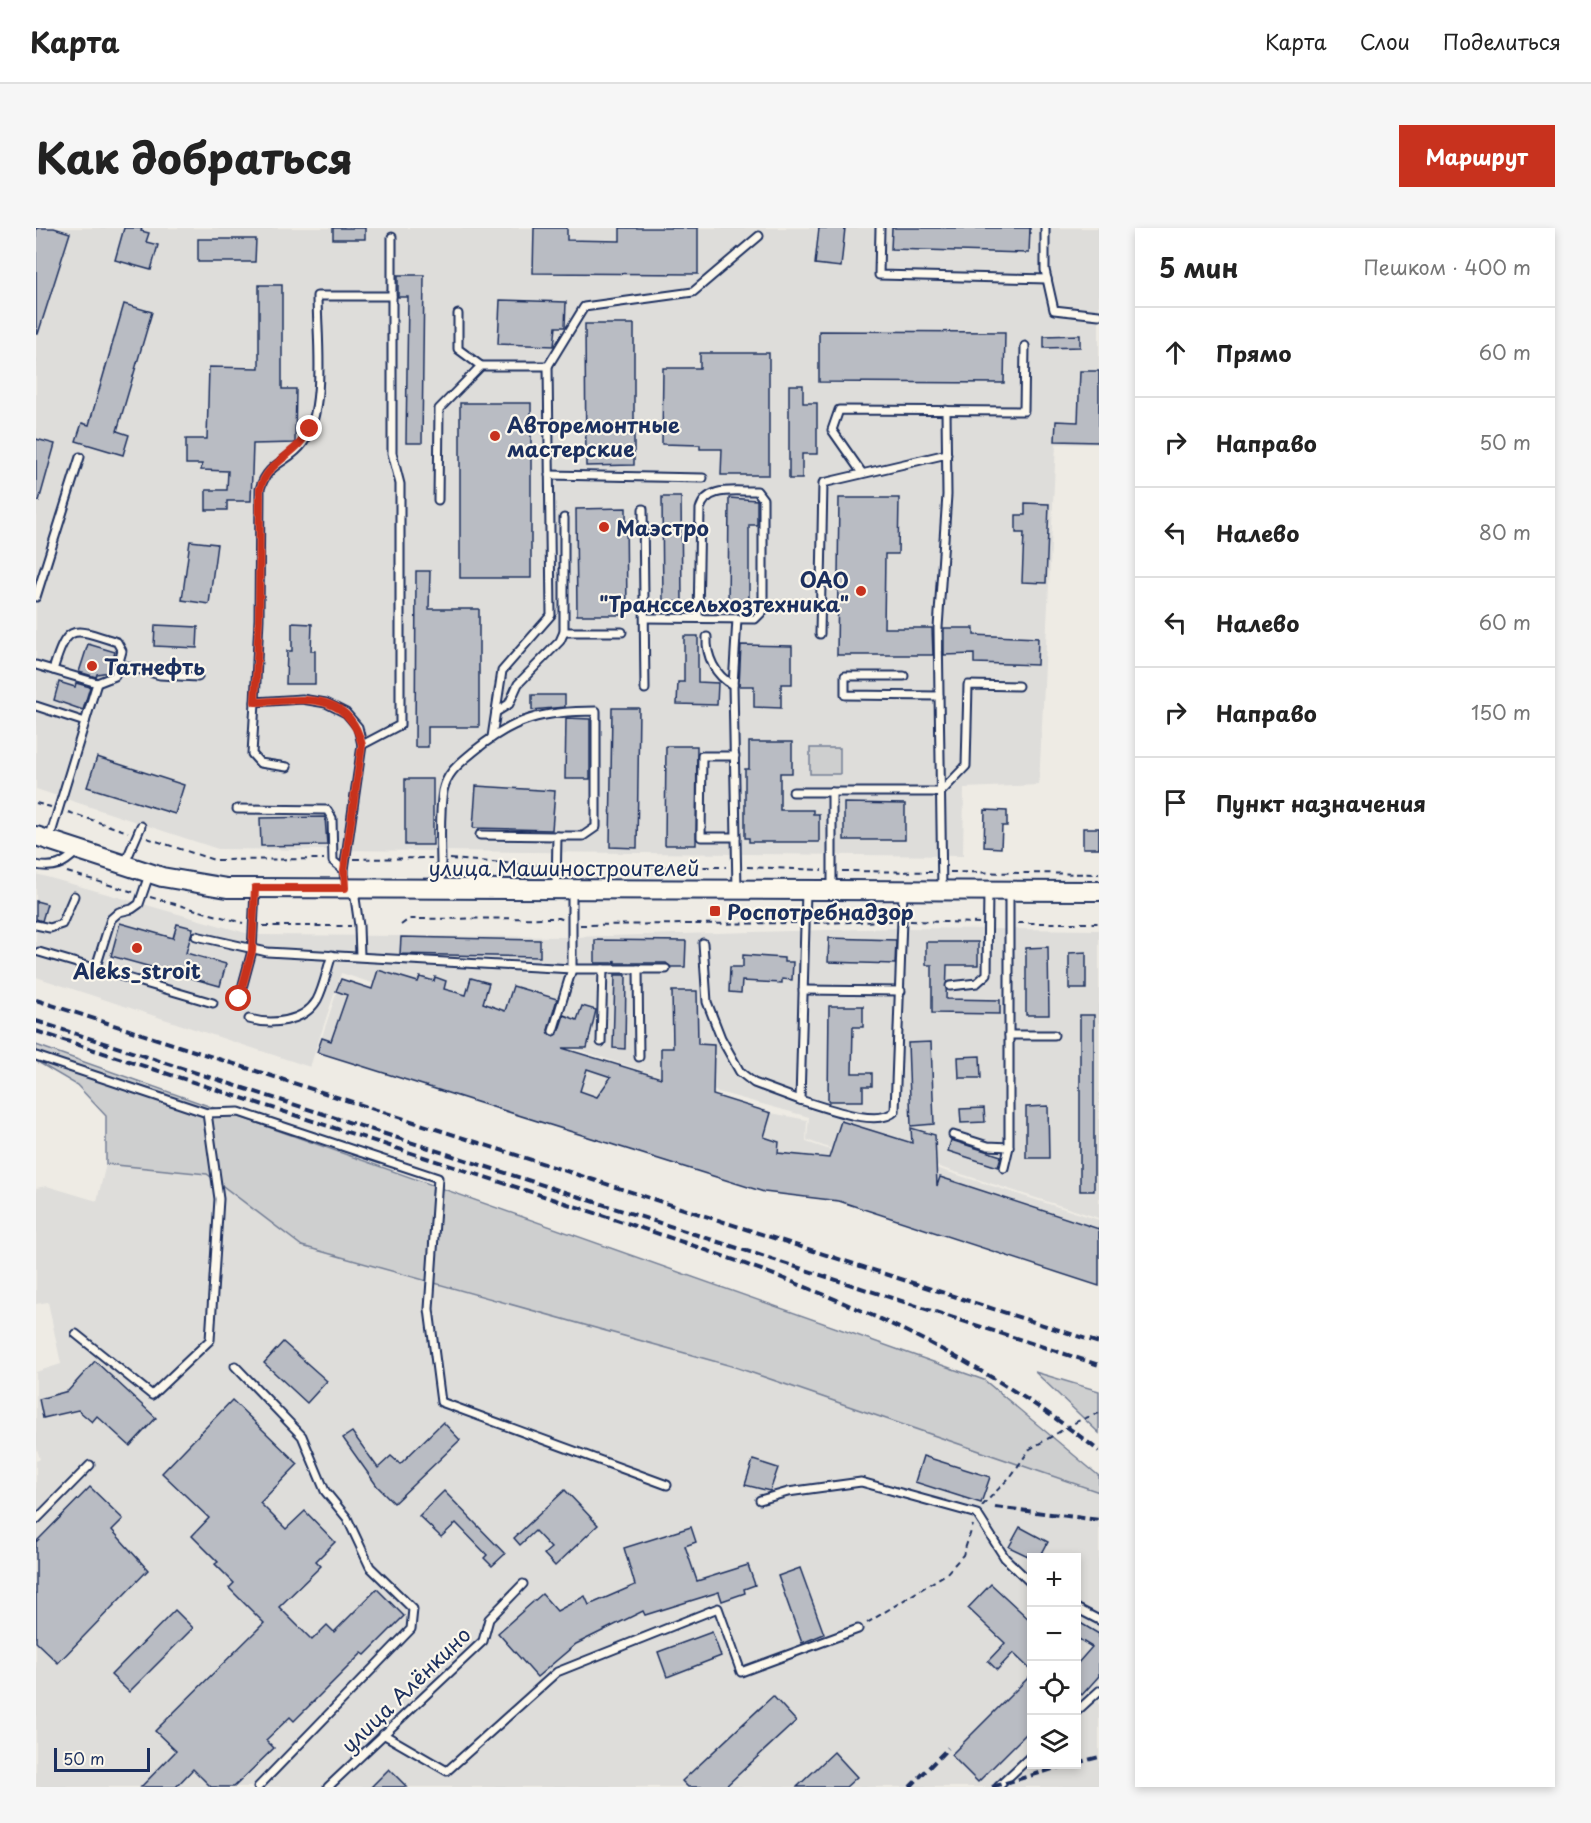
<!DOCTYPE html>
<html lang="ru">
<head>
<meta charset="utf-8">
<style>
  :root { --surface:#fff; --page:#f6f6f6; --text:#222; --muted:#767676; --line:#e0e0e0; --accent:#c8321e }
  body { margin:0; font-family:"Playpen Sans",sans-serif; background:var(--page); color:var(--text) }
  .controls { position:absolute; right:18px; bottom:18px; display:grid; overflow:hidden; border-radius:0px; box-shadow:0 3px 9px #0003 }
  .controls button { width:54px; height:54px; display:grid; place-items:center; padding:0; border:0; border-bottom:2px solid var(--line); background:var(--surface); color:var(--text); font:30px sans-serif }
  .scale { position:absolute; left:18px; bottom:15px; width:96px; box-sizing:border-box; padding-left:6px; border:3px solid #1b2f5e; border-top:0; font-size:16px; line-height:21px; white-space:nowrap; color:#1b2f5e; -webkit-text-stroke:4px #fbf7ec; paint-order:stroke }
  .stop { position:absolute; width:18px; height:18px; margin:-14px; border:4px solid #c8321e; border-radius:50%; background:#fff }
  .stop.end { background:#c8321e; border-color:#fff; box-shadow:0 2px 6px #0008 }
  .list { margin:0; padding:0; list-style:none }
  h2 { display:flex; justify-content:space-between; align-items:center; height:78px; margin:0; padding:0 24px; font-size:26px }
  h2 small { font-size:20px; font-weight:400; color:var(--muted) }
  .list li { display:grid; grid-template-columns:39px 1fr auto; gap:18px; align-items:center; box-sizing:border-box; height:90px; padding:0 24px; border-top:2px solid var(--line) }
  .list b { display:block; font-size:22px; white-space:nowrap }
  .list em { font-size:20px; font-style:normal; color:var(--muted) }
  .icon { flex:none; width:33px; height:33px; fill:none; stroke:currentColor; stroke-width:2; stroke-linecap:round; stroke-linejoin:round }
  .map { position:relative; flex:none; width:1063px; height:1559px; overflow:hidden; border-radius:0px }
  header { display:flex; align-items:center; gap:36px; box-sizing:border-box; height:84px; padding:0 30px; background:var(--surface); border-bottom:2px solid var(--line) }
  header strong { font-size:28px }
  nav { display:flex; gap:33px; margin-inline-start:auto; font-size:21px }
  .intro { display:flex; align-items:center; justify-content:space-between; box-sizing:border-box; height:144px; padding:0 36px }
  h1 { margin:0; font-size:42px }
  .button { padding:15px 27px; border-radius:0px; background:var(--accent); color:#fff; font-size:21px; font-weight:700 }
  main { display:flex; gap:36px; padding:0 36px }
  aside { flex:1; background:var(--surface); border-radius:0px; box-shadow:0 3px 9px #0003 }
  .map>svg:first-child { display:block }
</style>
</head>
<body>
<header>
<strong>Карта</strong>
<nav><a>Карта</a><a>Слои</a><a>Поделиться</a></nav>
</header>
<div class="intro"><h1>Как добраться</h1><a class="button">Маршрут</a></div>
<main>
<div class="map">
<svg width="1063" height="1559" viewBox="0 0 1063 1559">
  <rect width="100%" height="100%" fill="#eeebe4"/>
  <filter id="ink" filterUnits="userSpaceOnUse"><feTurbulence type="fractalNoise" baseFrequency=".0167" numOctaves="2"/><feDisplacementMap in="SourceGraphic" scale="12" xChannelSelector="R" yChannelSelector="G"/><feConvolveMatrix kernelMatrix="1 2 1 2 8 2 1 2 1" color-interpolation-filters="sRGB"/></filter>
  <g filter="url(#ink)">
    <g fill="#deddda" fill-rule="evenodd">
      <path d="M0 0H1063V216H1020L1003 557 928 560 927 628 182 621 0 561Z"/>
      <path d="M0 646 217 707 536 709 866 700 1063 702V990L888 934 890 937 1063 992V1058L803 973 728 964 281 824 305 751 735 885 771 892 770 914 840 937 771 912 773 889 617 846 305 745 274 839 0 749Z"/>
      <path d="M70 936 171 946 266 1018 699 1139 1063 1264V1559H0V1233L4 1231 0 1217V1144L25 1136 12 1074 0 1076V960L11 958 61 973ZM996 1330H1040V1536H996Z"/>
    </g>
    <g fill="#cecfcf" stroke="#747f96" stroke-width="1.5">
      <rect x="774" y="520" width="30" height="26"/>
      <path d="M0 817 948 1152 1063 1248V1264L699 1139 266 1018 171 946 70 936V888L41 857 0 833Z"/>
      <path d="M999 1144 1063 1163V1205Z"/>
    </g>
    <g fill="#b9bcc3" stroke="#1b2f5e" stroke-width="1.5" fill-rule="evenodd">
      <path d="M0 0H18L34 5 2 106H0Z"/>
      <path d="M88 0H106L105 3 113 5 110 14 122 17 115 42 79 32Z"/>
      <rect x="297" y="0" width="32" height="11"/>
      <path d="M498 0H531V12L584 13V0H662V46L497 45Z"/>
      <path d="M783 0H809L805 39 779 36Z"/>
      <path d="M856 0H994L993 25 855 21Z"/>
      <path d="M162 11H220L219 34H162Z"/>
      <path d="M362 47H388L386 215H370L372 69H362Z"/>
      <path d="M223 57H246V161H260L259 215 217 216 215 273H191V282H170V262H191L192 243 165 242 166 236H150V211H171L173 139 223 140Z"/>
      <path d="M464 72 530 74 529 99H520L518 118 462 116Z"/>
      <path d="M88 76 116 84 81 203 93 207 87 227 40 213 46 195 53 197Z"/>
      <path d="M549 96H598V237L550 238Z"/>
      <path d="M783 103 969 104 968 155 783 154Z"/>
      <path d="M1044 107V119L1008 120V108Z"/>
      <path d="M664 125H733V247H685L686 221H664V217L626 216 627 140H664Z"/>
      <path d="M1044 143H1063V214L1019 213 1020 193 1042 194Z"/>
      <path d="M753 157H767V175H781V226H766V251H753Z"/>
      <rect x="424" y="175" width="71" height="175"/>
      <path d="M0 211 19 216 3 273H0Z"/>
      <path d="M626 269H645L646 374H627Z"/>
      <path d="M693 270 721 272V297H713V382H692Z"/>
      <path d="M803 270H863L862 326H849L848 400H896L897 427H801Z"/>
      <path d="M989 275 1013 276 1010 355 986 354 988 305H980V287H989Z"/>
      <path d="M590 280 591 387H541L540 281Z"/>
      <path d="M154 313 181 316 173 376 146 372Z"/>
      <path d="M380 343H394L393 381H443V499H392V519H379Z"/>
      <path d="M256 395 276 396 275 423H279V456H250L251 423H256Z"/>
      <path d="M119 397 162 399 161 420 118 418Z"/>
      <path d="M908 400H938V407L1002 410 1001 437 938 435V426L908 427Z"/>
      <path d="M648 408H662V454L682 455 681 477 641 476 642 454H648Z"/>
      <path d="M52 416 79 424 73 444 61 446 60 449 43 444Z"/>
      <path d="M705 417 756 418V456H745V480L718 479V458H703Z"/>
      <path d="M23 454 39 459 40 455 54 459 47 482 18 472Z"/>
      <path d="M496 467H529V479L496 482Z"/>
      <path d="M576 480H603L601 620 574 619Z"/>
      <path d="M530 490 554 491V551H529Z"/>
      <path d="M713 514H756V545H744V582H777V586H783V614H713V610H709V541H713Z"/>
      <path d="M630 518H661L660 617H629Z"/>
      <path d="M61 529 148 557 139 586 51 559Z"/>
      <rect x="369" y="551" width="28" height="66"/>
      <path d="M440 558 519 563 516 602 437 600Z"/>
      <path d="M808 575 869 576V612H808Z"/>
      <path d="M949 582 971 583V598H966L965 620 948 619Z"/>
      <path d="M289 589 291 617 225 618 224 590Z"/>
      <rect x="1047" y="600" width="16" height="20"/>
      <path d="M0 673 11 676 6 693 0 691Z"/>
      <path d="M84 695 137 710 141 696 157 700 150 725 190 736 184 758 75 728Z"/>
      <path d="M365 709 504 712V729L364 726Z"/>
      <path d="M793 710 860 712 859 736 792 734Z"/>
      <path d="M559 712 650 713 649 739H635L630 735H579V732L578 735H559Z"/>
      <path d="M890 714H942V737H911L910 771 964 772V786L896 785V737H890Z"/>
      <path d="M1012 719 1013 787H990V720Z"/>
      <path d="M1050 724V761H1033V725Z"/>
      <path d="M707 727 748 730V734H757L756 752 746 751V755L706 753 705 765 693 764 694 739H707Z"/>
      <path d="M342 742 382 754 384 749 398 753 399 749 410 753 408 761 430 767 435 750 453 755 447 775 469 783 477 758 521 771 512 802 516 808 522 805 528 787 541 792 546 778 560 782 551 820H526L625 850V820H637L636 763H661L662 816 678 817 677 867 735 885 728 909 743 914 742 925 793 930 805 893 876 915 875 900 899 907 901 958 904 949 1063 1001V1058L803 973 728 964 281 824 286 810 295 813 311 767 300 763 305 751 336 761ZM551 841 575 849 561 869 544 863Z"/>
      <path d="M579 747H590L589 821 577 820Z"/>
      <path d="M793 778H827V799H817L816 845H836V858H827V873H792Z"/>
      <rect x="1044" y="787" width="14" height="176"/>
      <path d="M895 814 898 896 875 898 872 815Z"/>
      <path d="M944 828 945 850H923L922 829Z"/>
      <path d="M1012 878 1013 930H990V879Z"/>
      <path d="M948 880 949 894 925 895 924 881Z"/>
      <path d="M915 912 965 928 962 939 912 923Z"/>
      <path d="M247 1114 291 1153 271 1175 228 1135Z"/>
      <path d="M59 1133 120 1190 94 1218 61 1188 56 1194 42 1182 7 1190 3 1171 32 1163Z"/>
      <path d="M196 1172 262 1236 224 1275 250 1301 269 1283 299 1314 280 1333 285 1338 243 1379 276 1412 291 1397 298 1404 341 1361 368 1388 329 1427 326 1425 258 1493 254 1489 230 1512 238 1520 198 1559H175L157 1541 140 1559H105L140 1523 119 1503 228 1395 193 1360 198 1355 179 1336 182 1334 156 1308 173 1290 126 1245Z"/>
      <path d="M407 1194 424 1212 358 1275 341 1258 307 1210 316 1204 342 1240 355 1228 364 1236Z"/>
      <path d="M887 1228 954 1249 945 1275 879 1254Z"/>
      <path d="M717 1232 742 1240 734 1263 709 1257Z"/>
      <path d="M54 1259 87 1291 76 1302 112 1342 22 1435 0 1414V1314Z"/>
      <path d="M529 1262 562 1297 519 1338 508 1326 515 1320 499 1303 484 1317 478 1310Z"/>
      <path d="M408 1263 469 1326 456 1338 448 1330 451 1327 420 1295 405 1309 383 1288Z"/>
      <path d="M655 1299 660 1314 649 1318 661 1353 712 1337 719 1357 708 1361 709 1365 686 1373 683 1364 609 1387 607 1383 540 1416 501 1449 462 1405 506 1366 521 1383 549 1368 553 1377 599 1357 588 1320Z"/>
      <path d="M984 1299 1012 1314 1004 1329H994L973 1319Z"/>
      <path d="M764 1340 788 1406 766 1415 742 1348Z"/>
      <path d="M955 1356 996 1394V1443L977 1425 961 1442 952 1433 969 1415 932 1380Z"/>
      <path d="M139 1382 157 1400 93 1464 75 1447Z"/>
      <path d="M1041 1393 1063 1406V1448L1046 1467 1041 1462V1436L1056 1419 1041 1410Z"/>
      <path d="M676 1404 685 1428 631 1449 622 1424Z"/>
      <path d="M996 1446V1500L942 1554 915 1527Z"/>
      <path d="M737 1468 760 1493 689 1559H652L646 1553Z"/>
      <path d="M798 1524 821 1549 810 1559H761Z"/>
      <path d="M353 1541 371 1559H335Z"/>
    </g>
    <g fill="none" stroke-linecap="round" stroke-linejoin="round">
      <defs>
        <g id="service">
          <path d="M844 0 843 47 1011 51"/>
          <path d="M1009 0V42L1018 82 1063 87"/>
          <path d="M356 68V9"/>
          <path d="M422 86V121L445 138"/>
          <path d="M512 138 548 79 657 64 723 8"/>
          <path d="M826 245 796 202 803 182 988 183 989 118"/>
          <path d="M513 247 667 250"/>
          <path d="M402 272 403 181 445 138H512L515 387 466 443 456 509"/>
          <path d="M607 281 609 461"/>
          <path d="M0 369 44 229"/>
          <path d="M609 390 719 391 727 383V271L721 263C699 264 671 257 664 281L662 390"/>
          <path d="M528 404H586"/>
          <path d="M784 406 787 255 911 226"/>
          <path d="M671 409C670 428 679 448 697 457"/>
          <path d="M83 436 124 447 162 449"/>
          <path d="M0 437 61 455 13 612"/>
          <path d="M17 442C32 394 36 400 81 414L86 423 79 448 61 455"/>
          <path d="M868 448H809V467L903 468"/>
          <path d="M219 474 223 391 224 261C232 233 253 235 267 215 291 182 281 108 281 68H356V225L364 256V497L326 517"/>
          <path d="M0 478 49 494"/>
          <path d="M460 484 473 476 482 456 524 413 528 404V290"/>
          <path d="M699 528H666L665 609H700"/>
          <path d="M251 539 224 535 216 526 219 474 266 471 290 475 310 485 322 499 326 517 308 642 309 658"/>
          <path d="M757 564H905L930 538 932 457 982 458"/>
          <path d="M201 581 291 582 296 590 297 633 308 642"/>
          <path d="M444 607 521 608 520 659"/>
          <path d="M89 635 105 598"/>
          <path d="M0 637C18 641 28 636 40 624"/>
          <path d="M405 660C406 630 402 592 407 563 411 544 423 536 437 524 478 490 507 483 560 483V599L547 608H521"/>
          <path d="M701 661 697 457 701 391"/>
          <path d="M796 661V564"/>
          <path d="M906 662 902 400 911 267 910 182"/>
          <path d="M318 663 323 698 324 728"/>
          <path d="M0 697 14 700 26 696 38 668"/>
          <path d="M160 708 231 724 536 741H630"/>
          <path d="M667 715 671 774 685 810 704 844 718 855 764 872 770 663"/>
          <path d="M3 724 177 775"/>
          <path d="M602 741 603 829"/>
          <path d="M59 742 75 691 83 684 96 681 103 676 113 647"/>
          <path d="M914 758 941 755 951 746 952 663"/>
          <path d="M767 762 865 763"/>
          <path d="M203 771 216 723 219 662"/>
          <path d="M213 791C235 797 267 795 281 772 288 759 291 741 296 727"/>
          <path d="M517 803 536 741V662"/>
          <path d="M973 807H1018"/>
          <path d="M565 814 567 741"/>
          <path d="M0 828 171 885 183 971 174 1112 116 1167 40 1106"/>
          <path d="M764 872C786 878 842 901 859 883L867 664"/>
          <path d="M171 885 203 884 402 950 393 1081 405 1174 631 1257"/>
          <path d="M917 907 952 918 973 919"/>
          <path d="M968 940 973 919V663"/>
          <path d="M199 1138 266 1208 289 1263 311 1290 334 1339 377 1381 375 1401 222 1559"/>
          <path d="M724 1272 752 1264 825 1254 941 1286 969 1330 996 1356"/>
          <path d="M0 1292 54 1237"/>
          <path d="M1040 1380 1063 1392"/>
          <path d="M1040 1484 1063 1463"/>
          <path d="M347 1506 411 1543 521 1444 682 1380 705 1444 822 1401"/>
          <path d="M292 1559 447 1413 453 1391 487 1356"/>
          <path d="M962 1559 996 1527"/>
        </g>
        <path id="secondary" d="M0 608 126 649 191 660 1063 663"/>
      </defs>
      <use href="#service" stroke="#1b2f5e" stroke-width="11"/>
      <use href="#secondary" stroke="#1b2f5e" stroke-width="22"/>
      <g stroke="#1b2f5e" stroke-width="2" stroke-dasharray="6 4.5" stroke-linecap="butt">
        <path d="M0 575 15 579"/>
        <path d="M32 584 92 604"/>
        <path d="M111 610 178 632 288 631"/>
        <path d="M318 631 396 630"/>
        <path d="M414 631 510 638"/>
        <path d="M531 639H690"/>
        <path d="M711 639 786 642"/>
        <path d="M806 643 897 644"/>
        <path d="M31 644 97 664"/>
        <path d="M914 644 1063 646"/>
        <path d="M114 669 207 695"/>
        <path d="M874 693 943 695"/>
        <path d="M778 695 856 693"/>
        <path d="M982 695H1063"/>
        <path d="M365 697 373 691 523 690 528 692"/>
        <path d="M544 697 760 695"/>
        <path d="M227 698H315"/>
        <path d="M946 1278 975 1248 994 1221 1042 1193 1063 1185"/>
        <path d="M831 1395 910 1346 927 1327 937 1297"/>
      </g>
      <use href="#service" stroke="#fbf7ec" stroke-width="7"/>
      <use href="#secondary" stroke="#fbf7ec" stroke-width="18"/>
      <g stroke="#1b2f5e" stroke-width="4" stroke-dasharray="9 4.5" stroke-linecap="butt">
        <path d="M0 772 1063 1115"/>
        <path d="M0 793 1063 1137"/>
        <path d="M0 803C163 856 326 909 489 962 693 1029 891 1087 1063 1223"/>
        <path d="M959 1279 1063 1292"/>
        <path d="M1040 1535 1063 1529"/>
        <path d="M874 1559 912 1520"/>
        <path d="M956 1559 1034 1536"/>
      </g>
    </g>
  </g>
  <g fill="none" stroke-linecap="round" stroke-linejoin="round" filter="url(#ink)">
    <path stroke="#c8321e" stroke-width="8" d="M203 771 216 723 219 660H309L308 642 326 517C312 460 265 473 219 474L223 391 224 261C232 232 260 228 274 201"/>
  </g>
  <g fill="#c8321e" stroke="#fbf7ec" stroke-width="2">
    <circle cx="459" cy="208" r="6"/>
    <circle cx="568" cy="299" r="6"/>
    <circle cx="825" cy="363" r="6"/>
    <circle cx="56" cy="438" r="6"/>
    <rect x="673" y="677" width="12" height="12" rx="3"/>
    <circle cx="101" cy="720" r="6"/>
  </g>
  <g text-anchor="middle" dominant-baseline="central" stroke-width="4.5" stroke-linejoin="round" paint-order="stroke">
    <g font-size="21" font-weight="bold" fill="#1b2f5e" stroke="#fbf7ec" text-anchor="start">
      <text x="471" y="196">Авторемонтные<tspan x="471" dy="24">мастерские</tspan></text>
      <text x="580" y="299">Маэстро</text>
      <text x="813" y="351" text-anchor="end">ОАО<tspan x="813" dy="24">"Транссельхозтехника"</tspan></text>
      <text x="68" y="438">Татнефть</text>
      <text x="691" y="683">Роспотребнадзор</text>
      <text x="101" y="742" text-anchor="middle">Aleks_stroit</text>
    </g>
    <g font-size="21" fill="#1b2f5e" stroke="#fbf7ec">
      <text x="528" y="639">улица Машиностроителей</text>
      <text transform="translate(369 1461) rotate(-44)">улица Алёнкино</text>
    </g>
  </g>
</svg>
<div class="controls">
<button>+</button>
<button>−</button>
<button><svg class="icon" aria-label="locate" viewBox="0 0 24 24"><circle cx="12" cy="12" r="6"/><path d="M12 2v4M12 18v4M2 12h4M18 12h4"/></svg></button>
<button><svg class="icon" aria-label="layers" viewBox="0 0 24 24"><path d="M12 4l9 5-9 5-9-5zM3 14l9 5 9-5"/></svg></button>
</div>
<div class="scale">50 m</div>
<div class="stop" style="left:203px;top:771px"></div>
<div class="stop end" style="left:274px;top:201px"></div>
</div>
<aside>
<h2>5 мин<small>Пешком · 400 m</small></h2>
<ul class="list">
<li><svg class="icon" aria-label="ahead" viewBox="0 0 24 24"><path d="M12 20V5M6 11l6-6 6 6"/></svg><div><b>Прямо</b></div><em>60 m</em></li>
<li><svg class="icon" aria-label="right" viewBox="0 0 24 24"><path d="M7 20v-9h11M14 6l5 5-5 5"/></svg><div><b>Направо</b></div><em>50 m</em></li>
<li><svg class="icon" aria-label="left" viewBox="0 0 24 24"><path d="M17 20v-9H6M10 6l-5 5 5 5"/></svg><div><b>Налево</b></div><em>80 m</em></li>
<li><svg class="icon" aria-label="left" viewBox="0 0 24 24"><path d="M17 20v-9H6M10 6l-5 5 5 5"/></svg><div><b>Налево</b></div><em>60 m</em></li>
<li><svg class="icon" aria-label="right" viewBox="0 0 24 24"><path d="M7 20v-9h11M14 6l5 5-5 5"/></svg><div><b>Направо</b></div><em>150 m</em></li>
<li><svg class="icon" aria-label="arrive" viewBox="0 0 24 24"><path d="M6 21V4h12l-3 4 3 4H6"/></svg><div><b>Пункт назначения</b></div></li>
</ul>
</aside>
</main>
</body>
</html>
